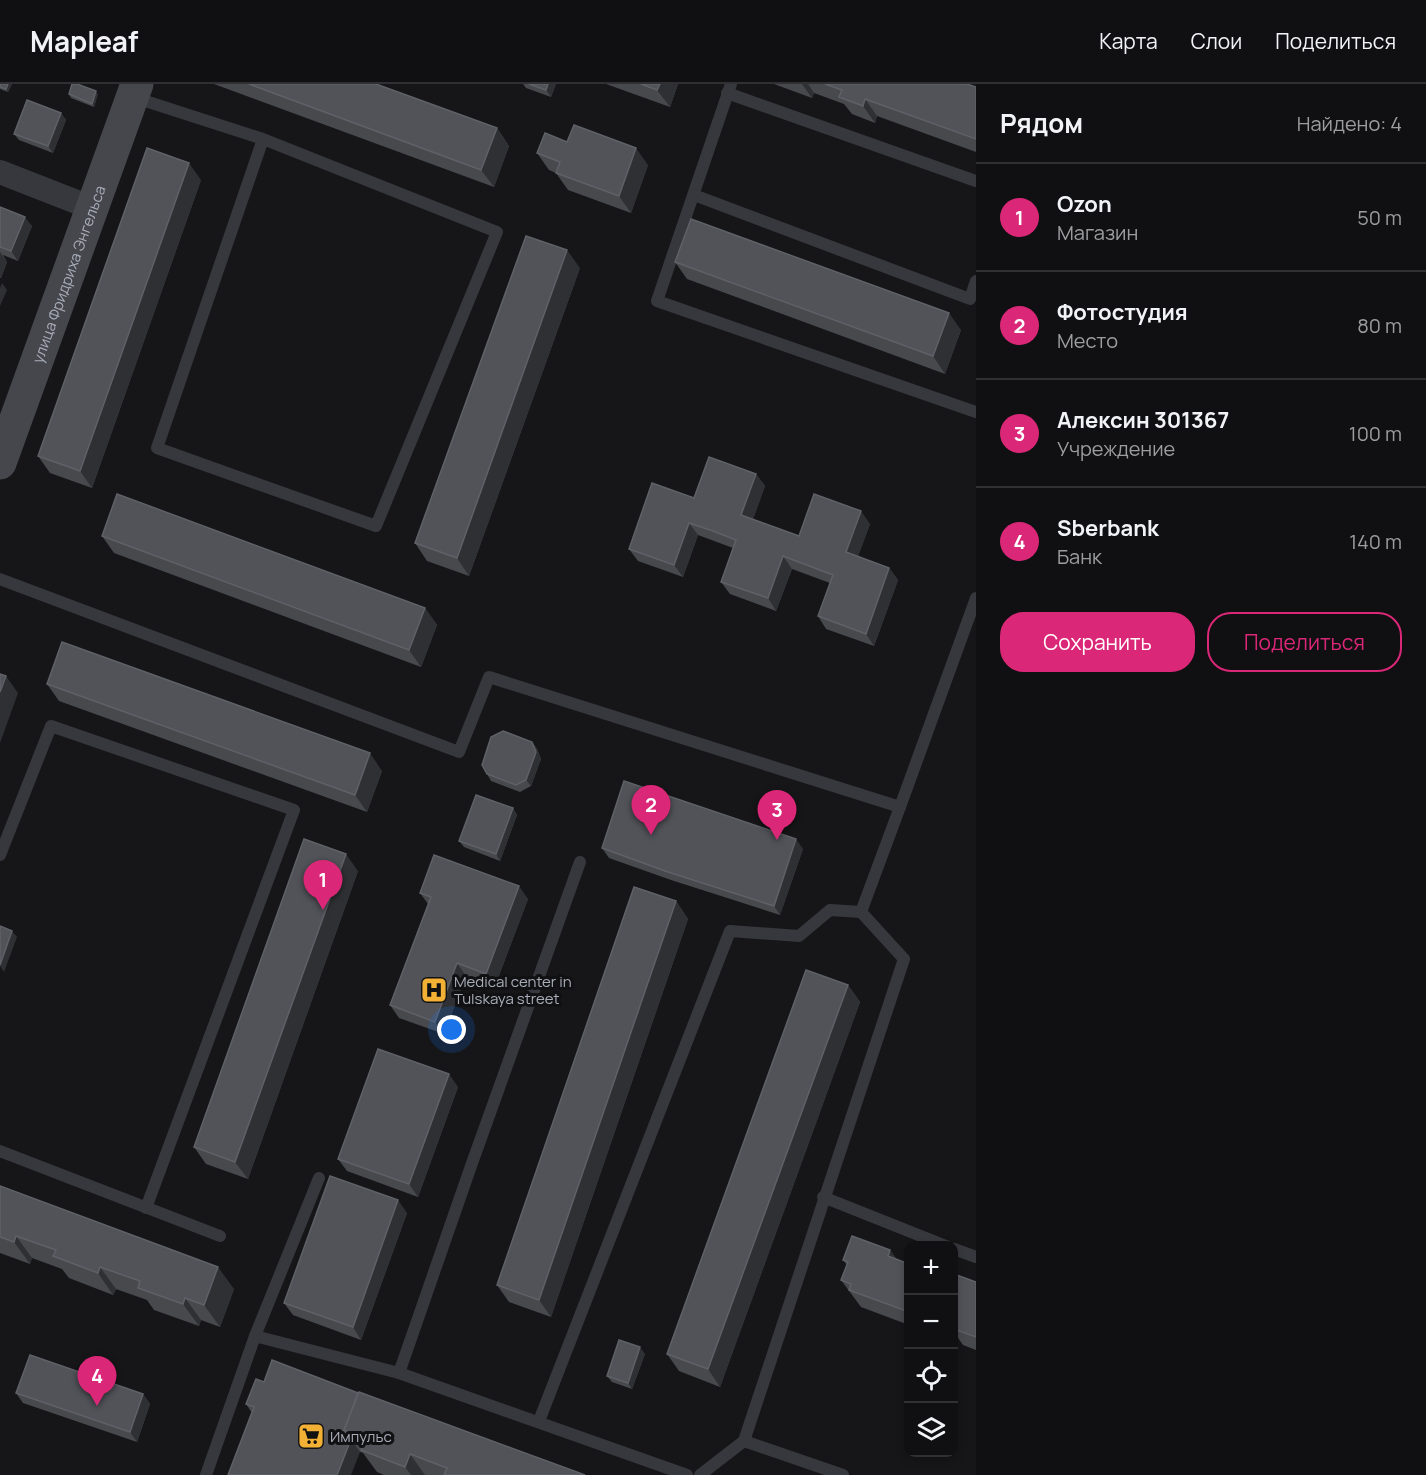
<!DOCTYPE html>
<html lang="ru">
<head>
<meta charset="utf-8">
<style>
  :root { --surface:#101012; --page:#19191b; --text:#f1f3f6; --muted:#9c9d9f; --line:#303032; --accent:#db2777 }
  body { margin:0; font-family:Manrope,sans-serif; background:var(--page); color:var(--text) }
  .controls { position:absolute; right:18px; bottom:18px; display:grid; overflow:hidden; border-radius:12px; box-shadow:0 3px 9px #0003 }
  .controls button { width:54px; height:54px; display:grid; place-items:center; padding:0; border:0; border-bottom:2px solid var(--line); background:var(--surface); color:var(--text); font:30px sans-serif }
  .you { position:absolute; left:452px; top:946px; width:21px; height:21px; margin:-15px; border:4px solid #fff; border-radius:50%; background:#1a73e8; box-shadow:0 0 0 9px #1a73e833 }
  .badge { display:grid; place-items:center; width:39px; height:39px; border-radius:50%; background:var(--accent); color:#fff; font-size:20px; font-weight:700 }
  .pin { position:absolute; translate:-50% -50px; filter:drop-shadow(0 2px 3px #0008) }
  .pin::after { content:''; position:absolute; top:32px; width:21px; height:18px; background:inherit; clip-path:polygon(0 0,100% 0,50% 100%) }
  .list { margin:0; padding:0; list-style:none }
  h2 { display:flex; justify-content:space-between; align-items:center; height:78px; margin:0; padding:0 24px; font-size:26px }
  h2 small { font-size:20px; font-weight:400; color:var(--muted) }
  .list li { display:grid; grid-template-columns:39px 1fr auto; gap:18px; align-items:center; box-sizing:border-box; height:108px; padding:0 24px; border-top:2px solid var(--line) }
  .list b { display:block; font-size:22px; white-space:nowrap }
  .list p { margin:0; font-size:20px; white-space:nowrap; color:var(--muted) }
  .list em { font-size:20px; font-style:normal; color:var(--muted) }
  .actions { display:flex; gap:12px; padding:18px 24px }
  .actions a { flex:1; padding:14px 0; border:2px solid var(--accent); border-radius:24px; text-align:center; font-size:21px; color:var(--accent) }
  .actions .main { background:var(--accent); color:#fff }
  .icon { flex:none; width:33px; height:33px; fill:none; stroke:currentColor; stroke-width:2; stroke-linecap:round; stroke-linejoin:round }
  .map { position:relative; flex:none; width:976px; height:1391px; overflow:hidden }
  header { display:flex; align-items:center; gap:36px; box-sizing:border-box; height:84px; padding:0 30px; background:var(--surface); border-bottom:2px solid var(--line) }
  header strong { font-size:28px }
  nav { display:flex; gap:33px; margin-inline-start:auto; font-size:21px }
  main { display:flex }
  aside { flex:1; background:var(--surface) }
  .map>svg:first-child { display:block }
</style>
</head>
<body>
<header>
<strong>Mapleaf</strong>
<nav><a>Карта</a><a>Слои</a><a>Поделиться</a></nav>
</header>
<main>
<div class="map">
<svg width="976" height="1391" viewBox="0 0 976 1391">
  <rect width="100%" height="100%" fill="#161618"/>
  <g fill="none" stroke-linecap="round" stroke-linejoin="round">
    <g stroke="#37383d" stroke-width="12">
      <path d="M731 0 657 217 976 328"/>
      <path d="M727 9 976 97"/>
      <path d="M133 13 263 55 497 148 376 442 157 364 263 55"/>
      <path d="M694 111 970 215 976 197"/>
      <path d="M0 495 459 668 489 593 900 723 976 514"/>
      <path d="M0 771 51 642 294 726 146 1124"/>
      <path d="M0 1067 220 1152"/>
      <path d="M823 1113 946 1162"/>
      <path d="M954 1165 976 1173"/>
      <path d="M255 1252 399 1289 687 1391"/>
      <path d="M399 1289 471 1082 580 778"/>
      <path d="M539 1337 730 847 799 852 830 826 861 828"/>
      <path d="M744 1357 904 875 861 828 900 723"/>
      <path d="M206 1391 255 1252 319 1094"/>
      <path d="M700 1391 744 1357 843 1391"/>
    </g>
    <path stroke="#37383d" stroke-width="24" d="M0 88 92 124"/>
    <path stroke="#45474d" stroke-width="33" id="s1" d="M0 379 137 0"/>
  </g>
  <g fill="#47494d">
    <path d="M0 0H12L8 8 0 5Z"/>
    <path d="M214 0H376L497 44 509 62 494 103Z"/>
    <path d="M523 0H556L551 13 526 4Z"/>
    <path d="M606 0H678L670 23Z"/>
    <path d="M774 0H967L976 3V68L877 32 875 39 852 30 844 20 814 9 812 14Z"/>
    <path d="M69 10H98L94 23 71 14Z"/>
    <path d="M61 29 66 36 53 69 19 56 14 50Z"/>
    <path d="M567 58 648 81 631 129 568 106 556 89 549 86 537 69Z"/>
    <path d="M201 96 92 404 50 389 38 372Z"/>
    <path d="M0 123 32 142 18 177 3 171 7 178 1 194H0Z"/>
    <path d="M675 178 961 246 945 290 687 195Z"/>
    <path d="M580 184 469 492 427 477 415 459Z"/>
    <path d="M756 390 765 402 753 435 799 452 870 440 858 472 889 484 898 496 874 562 826 545 818 532 830 499 792 485 776 527 730 510 721 498 733 464 698 451 683 493 638 477 629 465 694 414Z"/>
    <path d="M102 452 425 524 437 541 421 583 114 469Z"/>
    <path d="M47 600 382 687 367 728 59 617Z"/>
    <path d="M532 658 537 665 541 675 531 702 520 708 491 697 487 690Z"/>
    <path d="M513 724 517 731 500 777 464 763 459 757Z"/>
    <path d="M602 764 803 765 780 831 671 796 609 774Z"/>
    <path d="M358 787 248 1095 206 1080 194 1063Z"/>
    <path d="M420 809 528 815 495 902 466 892 444 950 399 934 390 921 428 820Z"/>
    <path d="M676 817 688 835 551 1233 509 1218 497 1201Z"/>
    <path d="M848 901 860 918 720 1303 679 1287 667 1270Z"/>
    <path d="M458 1003 418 1113 347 1087 338 1075Z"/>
    <path d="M0 1102 234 1205 220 1243 201 1236 199 1242 154 1226 147 1216 116 1205 113 1211 69 1194 62 1185 32 1174 30 1180 0 1169Z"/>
    <path d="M407 1129 361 1256 293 1231 284 1219Z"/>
    <path d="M890 1166 897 1176 909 1180V1241L861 1223 841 1196 847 1181 843 1176Z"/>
    <path d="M954 1190 976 1198V1266L963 1261 956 1251 954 1250Z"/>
    <path d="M645 1270 632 1305 612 1298 607 1292Z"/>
    <path d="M264 1298 358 1309 585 1391H384L377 1388 363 1369 252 1329 246 1320Z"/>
    <path d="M16 1309 143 1310 150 1320 137 1358 23 1319Z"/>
  </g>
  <g fill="#2f3033">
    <path d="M8 0H12L8 8 6 5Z"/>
    <path d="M548 0H556L551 13 546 6Z"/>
    <path d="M660 0H678L670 23 657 6Z"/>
    <path d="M802 0H808L814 9 812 14Z"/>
    <path d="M96 7 98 10 94 23 92 20Z"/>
    <path d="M865 15 877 32 875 39 863 22Z"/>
    <path d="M61 29 66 36 53 69 48 62Z"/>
    <path d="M497 44 509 62 494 103 481 86Z"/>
    <path d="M636 64 648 81 631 129 619 112Z"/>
    <path d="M189 79 201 96 92 404 80 387Z"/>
    <path d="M25 133 32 142 18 177 11 167Z"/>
    <path d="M567 166 580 184 469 492 457 474Z"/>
    <path d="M0 168 7 178 1 194 0 193Z"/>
    <path d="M2 199 7 206 0 222V204Z"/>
    <path d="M949 229 961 246 945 290 933 272Z"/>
    <path d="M756 390 765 402 750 444 741 431Z"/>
    <path d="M861 427 870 440 855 481 846 468Z"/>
    <path d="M689 439 698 451 683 493 674 481Z"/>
    <path d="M783 472 792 485 776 527 768 514Z"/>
    <path d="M889 484 898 496 874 562 866 550Z"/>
    <path d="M425 524 437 541 421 583 409 566Z"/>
    <path d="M6 592 18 609 0 659V608Z"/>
    <path d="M532 658 537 665 541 675 531 702 526 696Z"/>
    <path d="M370 669 382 687 367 728 355 711Z"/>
    <path d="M513 724 517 731 500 777 496 770Z"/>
    <path d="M796 755 803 765 780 831 774 822Z"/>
    <path d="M346 770 358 787 248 1095 235 1078Z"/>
    <path d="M519 802 528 815 495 902 486 890Z"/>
    <path d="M676 817 688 835 551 1233 539 1216Z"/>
    <path d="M12 847 17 853 4 888 0 882Z"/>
    <path d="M457 879 466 892 444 950 435 938Z"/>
    <path d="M848 901 860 918 720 1303 708 1285Z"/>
    <path d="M449 990 458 1003 418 1113 409 1100Z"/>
    <path d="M398 1116 407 1129 361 1256 353 1243Z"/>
    <path d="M16 1152 32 1174 30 1180 14 1158Z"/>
    <path d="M890 1166 902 1183 888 1172Z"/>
    <path d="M100 1183 116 1205 113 1211 98 1189Z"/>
    <path d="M218 1183 234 1205 220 1243 204 1221Z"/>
    <path d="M185 1214 201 1236 199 1242 183 1220Z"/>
    <path d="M640 1263 645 1270 632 1305 628 1299Z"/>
    <path d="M143 1310 150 1320 137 1358 130 1348Z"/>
    <path d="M351 1355 360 1368 351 1391H337Z"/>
    <path d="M410 1370 425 1391H411L405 1383Z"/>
  </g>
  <g fill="#525359" stroke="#5f6168" stroke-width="1.5">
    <path d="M0 0H8L6 5 0 3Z"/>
    <path d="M72 0H77L96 7 92 20 69 10Z"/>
    <path d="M249 0H376L497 44 481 86Z"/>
    <path d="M529 0H548L546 6Z"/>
    <path d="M641 0H660L657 6Z"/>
    <path d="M825 0H967L976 3V55L865 15 863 22 839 13 842 6Z"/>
    <path d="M27 16 61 29 48 62 14 50Z"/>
    <path d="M574 41 636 64 619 112 556 89 560 78 537 69 545 49 567 58Z"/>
    <path d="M147 64 189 79 80 387 38 372Z"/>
    <path d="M0 123 25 133 11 167 0 163Z"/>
    <path d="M691 135 949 229 933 272 675 178Z"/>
    <path d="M526 152 567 166 457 474 415 459Z"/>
    <path d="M709 373 756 390 741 431 799 452 814 410 861 427 846 468 889 484 866 550 818 532 833 491 783 472 768 514 721 498 736 456 713 447 689 439 674 481 629 465 652 399 694 414Z"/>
    <path d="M117 410 425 524 409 566 102 452Z"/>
    <path d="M62 558 370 669 355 711 47 600Z"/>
    <path d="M0 590 6 592 0 608Z"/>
    <path d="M503 647 532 658 536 668 526 696 516 701 487 690 482 681 491 653Z"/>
    <path d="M624 697 796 755 774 822 665 787 602 764Z"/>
    <path d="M476 711 513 724 496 770 459 757Z"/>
    <path d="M304 755 346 770 235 1078 194 1063Z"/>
    <path d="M434 771 519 802 486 890 457 879 435 938 390 921 431 813 420 809Z"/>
    <path d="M634 803 676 817 539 1216 497 1201Z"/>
    <path d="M0 842 12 847 0 881Z"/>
    <path d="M806 886 848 901 708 1285 667 1270Z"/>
    <path d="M378 965 449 990 409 1100 338 1075Z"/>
    <path d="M330 1092 398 1116 353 1243 284 1219Z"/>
    <path d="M0 1102 218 1183 204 1221 185 1214 183 1220 138 1204 140 1197 100 1183 98 1189 53 1172 56 1166 16 1152 14 1158 0 1153Z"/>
    <path d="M852 1152 890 1166 888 1172 909 1180V1228L849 1206 851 1200 841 1196 848 1178 843 1176Z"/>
    <path d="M954 1190 976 1198V1253L954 1245Z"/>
    <path d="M619 1256 640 1263 628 1299 607 1292Z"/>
    <path d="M30 1271 143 1310 130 1348 16 1309Z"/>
    <path d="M272 1276 358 1309 344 1346 351 1355 337 1391H228L254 1323 246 1320 256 1295 264 1298Z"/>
    <path d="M359 1308 585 1391H444L447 1384 410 1370 405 1383 361 1366 366 1354 344 1346Z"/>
  </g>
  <defs>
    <symbol id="hospital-square" viewBox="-11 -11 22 22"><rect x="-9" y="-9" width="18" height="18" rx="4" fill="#f2b134" stroke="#111113"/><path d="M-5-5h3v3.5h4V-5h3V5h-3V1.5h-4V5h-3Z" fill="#111"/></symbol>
    <symbol id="supermarket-square" viewBox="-11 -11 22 22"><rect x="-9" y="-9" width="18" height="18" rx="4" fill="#f2b134" stroke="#111113"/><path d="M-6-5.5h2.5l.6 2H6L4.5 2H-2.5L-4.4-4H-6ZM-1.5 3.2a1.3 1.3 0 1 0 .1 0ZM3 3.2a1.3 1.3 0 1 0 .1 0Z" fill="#111"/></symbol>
  </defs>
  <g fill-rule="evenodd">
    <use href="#hospital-square" x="419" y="891" width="30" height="30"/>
    <use href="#supermarket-square" x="296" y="1337" width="30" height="30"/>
  </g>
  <g text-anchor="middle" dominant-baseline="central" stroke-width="6" stroke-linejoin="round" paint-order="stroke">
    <g font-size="15" fill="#a8adb8" stroke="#111113">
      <text stroke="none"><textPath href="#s1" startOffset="201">улица Фридриха Энгельса</textPath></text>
    </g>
    <g font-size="15" fill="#a8adb8" stroke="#111113" text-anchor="start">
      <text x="454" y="897">Medical center in<tspan x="454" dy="17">Tulskaya street</tspan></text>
      <text x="330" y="1352">Импульс</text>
    </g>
  </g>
</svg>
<div class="controls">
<button>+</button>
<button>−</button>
<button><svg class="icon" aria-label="locate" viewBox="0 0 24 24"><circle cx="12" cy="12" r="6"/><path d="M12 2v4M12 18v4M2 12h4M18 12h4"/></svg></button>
<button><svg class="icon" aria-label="layers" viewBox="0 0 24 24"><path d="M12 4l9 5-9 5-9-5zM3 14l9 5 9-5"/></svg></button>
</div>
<div class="you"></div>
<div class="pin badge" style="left:323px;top:826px">1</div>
<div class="pin badge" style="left:651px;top:751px">2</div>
<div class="pin badge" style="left:777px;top:756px">3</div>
<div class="pin badge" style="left:97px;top:1322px">4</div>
</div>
<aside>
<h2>Рядом<small>Найдено: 4</small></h2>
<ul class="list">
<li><span class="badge">1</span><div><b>Ozon</b><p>Магазин</p></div><em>50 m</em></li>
<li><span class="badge">2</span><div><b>Фотостудия</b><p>Место</p></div><em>80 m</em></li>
<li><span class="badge">3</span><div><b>Алексин 301367</b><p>Учреждение</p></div><em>100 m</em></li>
<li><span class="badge">4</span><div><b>Sberbank</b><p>Банк</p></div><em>140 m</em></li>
</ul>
<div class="actions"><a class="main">Сохранить</a><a>Поделиться</a></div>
</aside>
</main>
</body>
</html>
